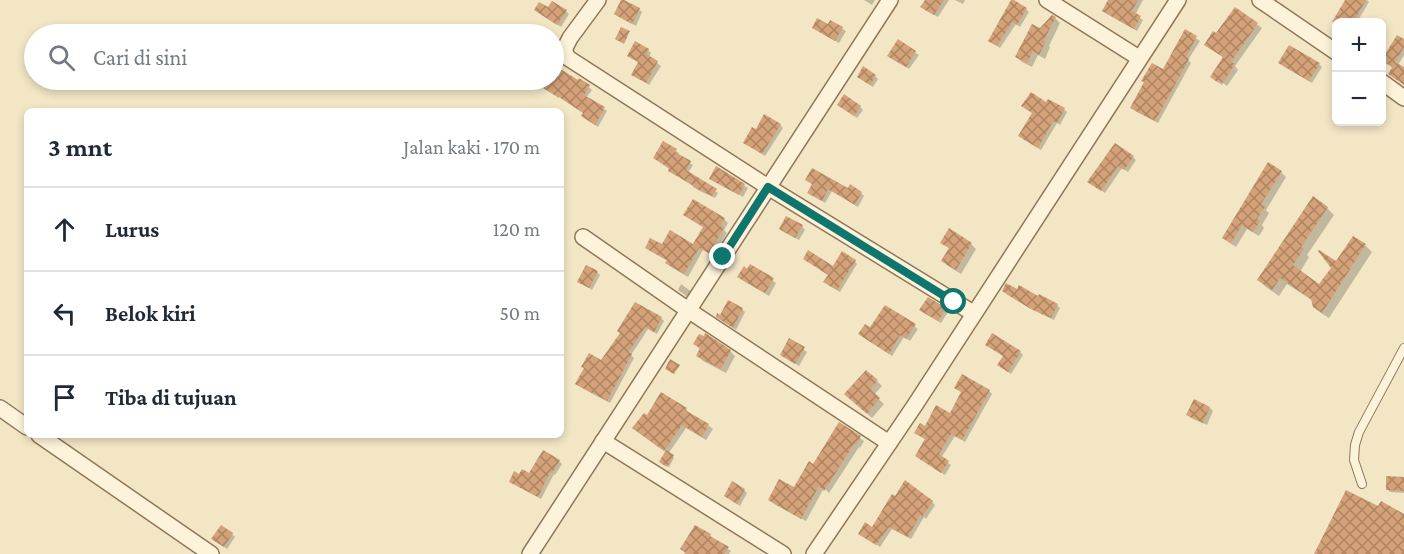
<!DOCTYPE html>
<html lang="id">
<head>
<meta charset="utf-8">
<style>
  :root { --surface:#fff; --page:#f6f6f7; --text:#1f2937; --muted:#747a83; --line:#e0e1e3 }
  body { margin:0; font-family:"Crimson Pro",serif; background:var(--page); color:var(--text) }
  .controls { position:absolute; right:18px; top:18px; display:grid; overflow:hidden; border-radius:9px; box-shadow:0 3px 9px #0003 }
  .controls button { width:54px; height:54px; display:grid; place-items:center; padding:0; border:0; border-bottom:2px solid var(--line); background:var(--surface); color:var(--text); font:30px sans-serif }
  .stop { position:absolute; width:18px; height:18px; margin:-14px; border:4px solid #0f766e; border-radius:50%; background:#fff }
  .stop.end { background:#0f766e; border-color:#fff; box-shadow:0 2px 6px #0008 }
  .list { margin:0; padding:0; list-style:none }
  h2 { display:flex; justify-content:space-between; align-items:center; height:78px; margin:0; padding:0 24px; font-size:26px }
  h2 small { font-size:20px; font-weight:400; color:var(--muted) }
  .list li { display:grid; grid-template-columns:39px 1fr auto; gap:18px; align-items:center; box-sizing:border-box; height:84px; padding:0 24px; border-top:2px solid var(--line) }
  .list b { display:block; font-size:22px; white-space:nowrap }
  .list em { font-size:20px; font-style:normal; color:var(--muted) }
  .icon { flex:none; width:33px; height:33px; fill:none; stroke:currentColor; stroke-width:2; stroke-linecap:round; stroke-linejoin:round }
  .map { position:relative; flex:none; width:1404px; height:554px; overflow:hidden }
  .search { position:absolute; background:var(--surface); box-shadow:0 3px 9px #0003; left:24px; top:24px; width:540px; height:66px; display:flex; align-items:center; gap:15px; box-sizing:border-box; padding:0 21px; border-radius:33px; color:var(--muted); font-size:22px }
  .panel { position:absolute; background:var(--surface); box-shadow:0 3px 9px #0003; left:24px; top:108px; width:540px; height:330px; border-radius:9px }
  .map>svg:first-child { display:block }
</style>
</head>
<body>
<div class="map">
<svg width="1404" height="554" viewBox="0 0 1404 554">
  <defs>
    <pattern id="building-cross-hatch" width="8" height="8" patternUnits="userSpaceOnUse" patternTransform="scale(1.5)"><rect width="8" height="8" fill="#d4a178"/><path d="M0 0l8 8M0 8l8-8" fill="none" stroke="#ad8462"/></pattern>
  </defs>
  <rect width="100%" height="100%" fill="#f2e6c5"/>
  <g fill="#0003">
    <path d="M864 0H875L872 5Z"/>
    <path d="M927 0H949L938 17 925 10Z"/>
    <path d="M955 0H965L963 4Z"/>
    <path d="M1110 0H1143L1135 15 1143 20 1137 31 1107 14 1104 11Z"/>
    <path d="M1347 0H1367L1369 2 1357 22H1338L1335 20Z"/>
    <path d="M639 9 642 12 636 26 619 17 615 14Z"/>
    <path d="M1026 9 1029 12 1020 27 1016 24 1000 48 989 41Z"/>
    <path d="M1236 9 1262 28 1235 66 1238 70 1227 86 1223 83 1222 85 1216 81 1224 58 1206 45 1217 35Z"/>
    <path d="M566 11 569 14 561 27 539 13Z"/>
    <path d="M1055 18 1060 23 1049 46 1050 47 1045 59 1038 55 1032 67 1022 62 1017 57 1040 29Z"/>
    <path d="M831 22 846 31 839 43 813 28 828 26Z"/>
    <path d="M1185 31 1200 41 1188 60 1191 63 1158 123 1135 111 1164 72Z"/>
    <path d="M898 41 919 55 909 69 892 59Z"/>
    <path d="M1404 41V55L1398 65 1404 69V84L1393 68 1382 60Z"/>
    <path d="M648 50 651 53 649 57 661 66 649 85 633 74Z"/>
    <path d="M1319 64 1322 67 1312 83 1283 66Z"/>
    <path d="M557 69 579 82 580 80 592 90 586 98 607 111 598 127 586 119 582 116 584 113 545 87 550 80H554V74Z"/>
    <path d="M875 76 878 79 873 87 862 80Z"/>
    <path d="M1046 104 1064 109 1067 112 1060 125 1057 123 1041 150 1023 139Z"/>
    <path d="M839 105 860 107 863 110 857 118Z"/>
    <path d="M780 125 783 128 765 156 745 143Z"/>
    <path d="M676 151 679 153 677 156 693 165 688 173 718 193 715 198 698 190 654 158Z"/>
    <path d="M1133 157 1136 160 1128 172 1122 168 1105 193 1089 182Z"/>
    <path d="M717 168 748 188 743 197 714 181Z"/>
    <path d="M1281 172 1286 177 1266 210 1269 213 1262 225 1264 228 1259 236 1247 229 1236 247 1228 242 1223 237Z"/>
    <path d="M814 185 848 190 861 193 864 196 858 207 832 191 825 203 812 195Z"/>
    <path d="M1327 208 1334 215 1307 255 1309 257 1300 272 1319 286 1337 263 1365 245 1372 252 1329 318 1321 313 1314 306 1313 301 1287 284 1279 296 1266 287 1259 280Z"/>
    <path d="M685 215 724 219 728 223 724 230 727 233 713 256 703 250 688 277 671 267 667 263 668 261 650 251 647 247 694 246 705 228Z"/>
    <path d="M802 226 805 230 799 240 784 232Z"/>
    <path d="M942 243 971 244 976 249 961 274 948 266 943 261 950 249Z"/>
    <path d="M855 261 857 264 840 292 828 285 833 268Z"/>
    <path d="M750 266 776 283 769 296 742 280Z"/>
    <path d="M597 272 600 275 592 290 579 281Z"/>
    <path d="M681 284 693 293 689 298 678 290Z"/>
    <path d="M1006 294 1039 298 1057 305 1060 308 1054 320 1033 310Z"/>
    <path d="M886 307 918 329 910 341 904 337 892 356 863 337 871 329Z"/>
    <path d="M742 309 745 312 736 330 721 319V317Z"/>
    <path d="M945 309 948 312 941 323 924 313Z"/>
    <path d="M661 318 664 321 657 334 648 329 631 355 634 358 610 403 580 387 601 362 621 333Z"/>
    <path d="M790 340 807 352 799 366 782 355Z"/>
    <path d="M695 344 730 351 735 356 726 373 703 361 698 356 701 350Z"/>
    <path d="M1020 352 1023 355 1011 374 1002 368 1005 356Z"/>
    <path d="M877 381 882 386 874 395 884 404 872 418 851 399Z"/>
    <path d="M956 388 989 391 992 394 965 442 955 436 941 458 951 465 945 475 920 459 926 440 916 433 950 415 963 393Z"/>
    <path d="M1210 408 1213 411 1207 425 1191 418 1188 415Z"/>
    <path d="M686 409 689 414 708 425 713 429 706 440 686 428 668 454 674 458 669 467 662 463 666 452 638 432 648 417Z"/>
    <path d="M840 424 864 441 860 448 859 447 829 493 824 488 806 521 774 504 770 500 794 489 813 466Z"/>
    <path d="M559 461 562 464 555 475 554 474 541 499 514 484 510 481 520 476 530 475Z"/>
    <path d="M1404 479V493L1390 492 1387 489Z"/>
    <path d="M744 490 747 493 740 506 729 499Z"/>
    <path d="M932 502 935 505 926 519 924 517 911 539 892 529 880 547 863 536 873 529Z"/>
    <path d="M232 534 235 537 227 549 217 542Z"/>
    <path d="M710 536 728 549 731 551 729 554H684L685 552 682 549Z"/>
  </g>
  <g fill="url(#building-cross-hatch)">
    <path d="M621 0H624L640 8 632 24 614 14Z"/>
    <path d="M925 0H944L934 15 920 7Z"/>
    <path d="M1011 0H1014L1027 8 1017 25 1012 22 997 46 988 41Z"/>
    <path d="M1108 0H1138L1132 11 1141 16 1134 29 1102 11Z"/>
    <path d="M1345 0H1366L1353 22H1332Z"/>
    <path d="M552 1 567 10 557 25 534 10 539 2 548 7Z"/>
    <path d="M1235 7 1258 23 1231 62 1235 64 1223 83 1218 80 1217 82 1210 77 1223 57 1204 45 1213 31 1216 33Z"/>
    <path d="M1052 15 1056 17 1044 40 1046 41 1039 55 1033 51 1027 63 1015 57 1032 24 1040 28Z"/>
    <path d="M817 18 828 24 830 20 843 27 835 41 812 28Z"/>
    <path d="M621 27 630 31 624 44 615 39Z"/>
    <path d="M1185 29 1197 36 1186 57 1189 59 1155 121 1130 108 1144 82 1141 81 1152 63 1163 69Z"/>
    <path d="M1397 35 1404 39V47L1392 67 1382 61V59Z"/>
    <path d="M898 39 916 51 906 67 887 56Z"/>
    <path d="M635 41 649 49 646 54 658 61 646 83 631 75 638 62 627 56Z"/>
    <path d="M1289 45 1320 63 1309 81 1278 63Z"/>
    <path d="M1395 62 1404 67V85L1388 74Z"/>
    <path d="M554 65 578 80 579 78 590 85 584 95 605 107 595 125 581 116 583 113 559 97V98L543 88 548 80H554Z"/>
    <path d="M863 66 876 75 870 85 857 77Z"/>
    <path d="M1031 92 1046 102 1048 99 1065 108 1057 123 1053 121 1038 148 1018 136 1032 113 1021 106Z"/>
    <path d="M844 94 861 106 854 116 837 105Z"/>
    <path d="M764 114 781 124 762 154 743 143 752 127 756 129Z"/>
    <path d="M663 141 677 149 675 152 691 161 686 170 717 189 712 196 693 187 694 186 668 171 669 168 653 158Z"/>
    <path d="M1115 143 1134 156 1124 170 1118 166 1101 191 1087 182Z"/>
    <path d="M1268 162 1282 171 1261 204 1265 207 1257 219 1260 221 1253 232 1242 225 1231 243 1222 238Z"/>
    <path d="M716 166 745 184 739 195 709 179Z"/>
    <path d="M812 168 848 188 850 184 862 192 855 205 828 189 822 201 807 193 812 184 805 180Z"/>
    <path d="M1313 196 1328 207 1301 247 1304 249 1293 265 1319 284 1331 268 1318 251 1319 250 1336 261 1353 236 1366 244 1322 313 1313 307 1311 299 1280 278 1272 290 1257 280Z"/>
    <path d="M693 199 725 218 720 226 724 228 709 253 699 248 684 274 665 263 667 260 645 248 650 238 662 244 670 230 693 244 703 227 683 215Z"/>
    <path d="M786 216 803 225 795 238 779 229Z"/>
    <path d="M949 228 972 243 956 270 941 261 949 248 940 243Z"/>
    <path d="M808 250 833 266 842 251 856 260 837 290 823 282 828 275 803 259Z"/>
    <path d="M750 264 774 278 765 293 737 277 744 266 747 269Z"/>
    <path d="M586 265 598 271 589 288 577 282Z"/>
    <path d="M1006 283 1017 289 1019 285 1038 296 1039 294 1058 304 1051 318 1029 308 1002 291Z"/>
    <path d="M928 297 946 308 938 321 919 310Z"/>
    <path d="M728 300 743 308 733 328 716 317 717 313 720 315Z"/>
    <path d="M635 302 662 317 654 332 645 327 632 347 628 352 632 354 607 401 575 384 584 368 581 367 589 353 601 360 620 333 617 331Z"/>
    <path d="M885 305 916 324 906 339 900 335 889 354 858 334 865 324 870 327Z"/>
    <path d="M705 333 731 350 721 369 696 356 700 348 693 344 699 334 704 336Z"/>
    <path d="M992 333 1021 351 1008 372 997 365 1003 356 985 345Z"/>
    <path d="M789 338 805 347 795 364 780 355Z"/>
    <path d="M670 359 680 365 674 374 665 369Z"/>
    <path d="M866 370 878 380 870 389 880 398 867 414 844 394Z"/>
    <path d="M962 374 990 390 962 440 951 434 939 454 949 461 941 473 915 456 925 439 914 433 920 423 925 426 936 405 950 413 961 392 954 388Z"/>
    <path d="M661 392 687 408 685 410 709 424 702 437 682 425 664 451 632 428 644 413 647 415Z"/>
    <path d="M1194 399 1210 407 1203 423 1186 415Z"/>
    <path d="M839 422 861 436 856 445 854 444 824 491 819 486 801 519 768 500 779 479 794 487 809 461 813 464Z"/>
    <path d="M543 450 560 460 552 473 550 472 538 497 509 482 514 471 519 474 522 469 529 473Z"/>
    <path d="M666 450 674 455 667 467 659 462Z"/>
    <path d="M1386 476 1404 477V491L1386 490Z"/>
    <path d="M905 480 933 501 922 517 920 515 908 537 889 527 876 545 858 534 865 522 872 527 892 494 895 496Z"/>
    <path d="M732 481 745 489 737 504 724 496Z"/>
    <path d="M1346 490 1378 506 1381 501 1404 514V554H1314Z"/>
    <path d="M221 525 233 533 224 547 211 539Z"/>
    <path d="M695 525 711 534 710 536 729 547 724 554H688L680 549Z"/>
  </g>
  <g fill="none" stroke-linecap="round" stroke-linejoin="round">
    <defs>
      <path id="lane" d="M1362 484 1354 460 1355 445 1359 432 1404 348"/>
      <g id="street">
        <path d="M598 0 570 38 564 50 568 58 768 187 973 313"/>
        <path d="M1047 0 1139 58"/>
        <path d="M1260 0 1336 52"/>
        <path d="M1382 82 1404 98"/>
        <path d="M583 237 688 310 889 443"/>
        <path d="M0 408 27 427"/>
        <path d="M39 435 211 554"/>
        <path d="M603 441 783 554"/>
        <path d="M530 554 890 0"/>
        <path d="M814 554 915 405 1178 0"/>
      </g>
    </defs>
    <use href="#lane" stroke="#907759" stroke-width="10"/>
    <use href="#street" stroke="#907759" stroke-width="18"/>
    <use href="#lane" stroke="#fcf3da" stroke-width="8"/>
    <use href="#street" stroke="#fcf3da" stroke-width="15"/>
  </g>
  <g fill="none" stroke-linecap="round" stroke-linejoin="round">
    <path stroke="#0f766e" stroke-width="8" d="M723 257 768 187 954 302"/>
  </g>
</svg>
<div class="controls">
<button>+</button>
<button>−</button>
</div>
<div class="stop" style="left:954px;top:302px"></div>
<div class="stop end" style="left:723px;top:257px"></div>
<div class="search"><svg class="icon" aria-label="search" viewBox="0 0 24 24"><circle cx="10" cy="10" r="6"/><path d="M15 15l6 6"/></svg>Cari di sini</div>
<section class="panel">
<h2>3 mnt<small>Jalan kaki · 170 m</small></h2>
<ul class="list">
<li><svg class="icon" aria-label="ahead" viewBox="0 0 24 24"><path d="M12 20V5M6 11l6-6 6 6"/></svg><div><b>Lurus</b></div><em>120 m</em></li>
<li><svg class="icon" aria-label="left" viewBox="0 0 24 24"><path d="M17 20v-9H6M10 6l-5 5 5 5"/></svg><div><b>Belok kiri</b></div><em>50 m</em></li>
<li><svg class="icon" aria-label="arrive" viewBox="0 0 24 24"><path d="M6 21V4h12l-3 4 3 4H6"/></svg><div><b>Tiba di tujuan</b></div></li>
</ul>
</section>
</div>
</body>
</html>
